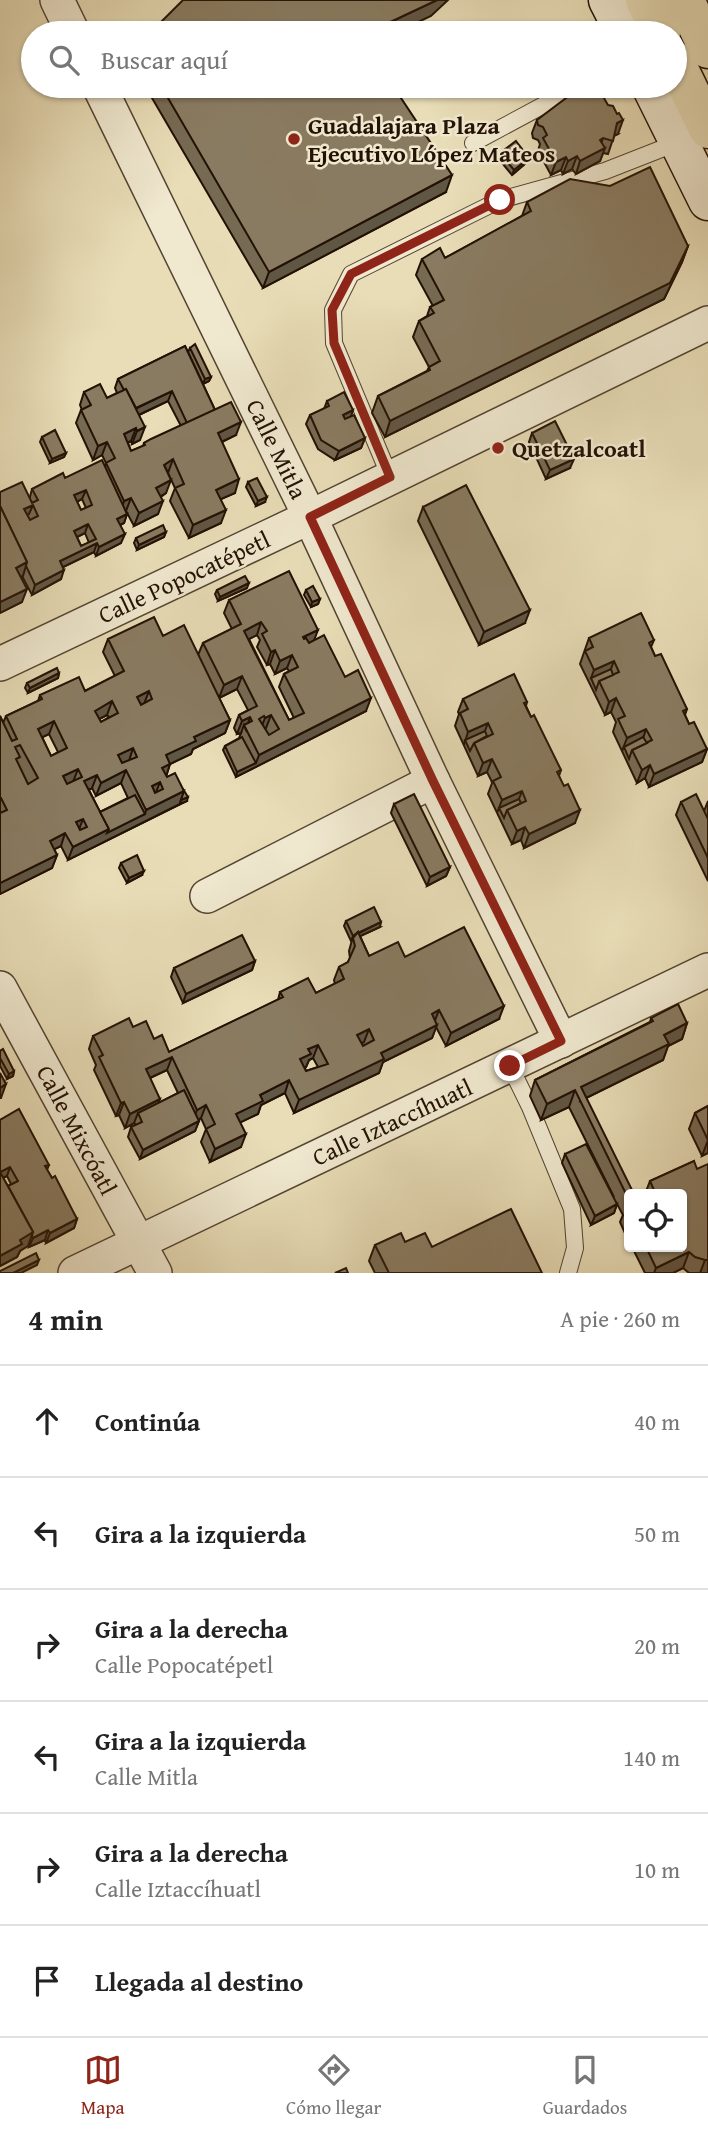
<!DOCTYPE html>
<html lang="es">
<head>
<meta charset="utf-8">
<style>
  :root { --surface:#fff; --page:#f6f6f6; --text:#222; --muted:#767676; --line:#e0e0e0; --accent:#8f2418 }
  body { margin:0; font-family:"Gentium Book Plus",serif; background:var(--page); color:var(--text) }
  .controls { position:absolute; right:21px; bottom:21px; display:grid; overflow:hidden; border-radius:7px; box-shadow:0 2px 5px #0004 }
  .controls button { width:63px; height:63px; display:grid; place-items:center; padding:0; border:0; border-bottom:2px solid var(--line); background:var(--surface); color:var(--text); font:35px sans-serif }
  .stop { position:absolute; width:21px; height:21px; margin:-16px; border:5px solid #8f2418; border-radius:50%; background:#fff }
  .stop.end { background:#8f2418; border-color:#fff; box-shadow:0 2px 7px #0008 }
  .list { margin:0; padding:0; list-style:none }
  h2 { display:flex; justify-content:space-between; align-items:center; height:91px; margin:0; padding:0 28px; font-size:30px }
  h2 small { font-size:23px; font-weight:400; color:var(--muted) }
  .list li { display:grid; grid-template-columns:46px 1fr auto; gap:21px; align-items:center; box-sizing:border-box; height:112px; padding:0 28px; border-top:2px solid var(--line) }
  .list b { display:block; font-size:26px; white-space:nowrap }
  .list p { margin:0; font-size:23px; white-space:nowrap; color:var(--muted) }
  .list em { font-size:23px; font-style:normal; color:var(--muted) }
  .icon { flex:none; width:38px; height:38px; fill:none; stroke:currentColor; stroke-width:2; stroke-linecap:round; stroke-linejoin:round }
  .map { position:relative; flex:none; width:708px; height:1273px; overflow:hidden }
  .search { position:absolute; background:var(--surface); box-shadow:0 2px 5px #0004; left:21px; right:21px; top:21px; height:77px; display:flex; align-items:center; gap:18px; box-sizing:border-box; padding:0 24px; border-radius:38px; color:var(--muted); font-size:26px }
  .sheet { height:763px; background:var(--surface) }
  nav { display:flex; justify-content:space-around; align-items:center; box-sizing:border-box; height:98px; border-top:2px solid var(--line); background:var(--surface); font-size:19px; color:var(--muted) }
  nav a { display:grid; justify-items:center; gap:4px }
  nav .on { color:var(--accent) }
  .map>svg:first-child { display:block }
</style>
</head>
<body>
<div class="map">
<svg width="708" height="1273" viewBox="0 0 708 1273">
  <rect width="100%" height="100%" fill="#e8ddb7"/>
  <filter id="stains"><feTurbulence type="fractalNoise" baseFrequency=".00286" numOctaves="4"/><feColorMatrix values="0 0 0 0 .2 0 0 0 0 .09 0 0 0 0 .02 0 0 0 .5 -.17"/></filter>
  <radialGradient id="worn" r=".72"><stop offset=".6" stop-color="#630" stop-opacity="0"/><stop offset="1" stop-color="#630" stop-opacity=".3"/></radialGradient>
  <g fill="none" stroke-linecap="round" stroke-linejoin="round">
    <defs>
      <g id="lane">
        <path d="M473 143 579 86"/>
        <path d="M390 477 334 343 333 310 351 274 500 200 605 171 679 142"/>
        <path d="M510 1066 530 1107 572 1209 575 1248 568 1273"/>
      </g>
      <g id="street">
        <path d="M57 0 73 33"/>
        <path d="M99 86 310 517 433 781 561 1041"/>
        <path d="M0 664 310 517 708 323"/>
        <path d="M207 896 433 781"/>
        <path d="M0 988 155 1273"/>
        <path d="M75 1273 708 970"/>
      </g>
      <g id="secondary">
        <path d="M608 0 625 33"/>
        <path d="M651 86 708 201"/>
      </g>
      <g id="primary">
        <path d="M645 0 661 33"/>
        <path d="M685 0 708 49"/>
        <path d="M675 61 708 129"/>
      </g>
    </defs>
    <use href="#lane" stroke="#544431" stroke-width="18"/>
    <use href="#street" stroke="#544431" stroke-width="36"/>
    <use href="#secondary" stroke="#231104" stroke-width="41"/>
    <use href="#primary" stroke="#231104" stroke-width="41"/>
    <use href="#lane" stroke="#f0e9d0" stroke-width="16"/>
    <use href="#street" stroke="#f0e9d0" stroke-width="33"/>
    <use href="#secondary" stroke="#f0e9d0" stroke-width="38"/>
    <use href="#primary" stroke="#e8ddb7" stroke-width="38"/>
  </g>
  <g fill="#766a53" stroke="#231104" stroke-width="2" fill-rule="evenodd">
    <path d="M145 86H393L446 192 263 288Z"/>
    <path d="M537 120 618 134 614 136 608 154 603 153 600 161 576 174 572 169 563 174 561 170 551 175 538 151 540 144 538 140 533 138 532 133Z"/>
    <path d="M500 153 529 158 527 162 512 175 498 158Z"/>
    <path d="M527 202 688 246 682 262 664 299 385 437 372 413 378 396 427 371 429 367 413 337 419 321 427 316 430 307 433 306 416 275 422 259 445 258 522 216Z"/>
    <path d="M185 346 215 410 236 435 222 442 235 493 221 499V523L189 538 170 501 175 488 168 473 166 493 161 497 158 514 134 526 126 511 127 514 124 523 120 525 121 543 96 556 94 552 63 567 61 579 32 595 22 576H21L22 602 0 613 32 489 105 467 106 463 102 455 93 460 76 423 81 410H82L80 405 84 392 107 398 117 393 115 388 118 379ZM168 401 181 426 144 443 143 446 131 451 128 443 131 441 132 444 140 440 139 415ZM82 499 86 508 81 510 77 502ZM85 533 89 543 81 546 77 537Z"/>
    <path d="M190 348 211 377 209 381 203 384 188 352Z"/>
    <path d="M327 401 351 417 365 438 361 448 335 460 318 449 306 424 310 415 324 409Z"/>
    <path d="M532 433 570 468 546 479 529 442Z"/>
    <path d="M42 437 66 453 64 457 50 463 40 442Z"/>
    <path d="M248 482 265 502 256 506 246 487Z"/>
    <path d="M423 507 525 623 479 645 418 521Z"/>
    <path d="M166 532 164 537 137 550 134 543 136 538Z"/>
    <path d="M247 588 218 601 215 594 217 590Z"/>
    <path d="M306 590 320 599 318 604 311 607 304 595Z"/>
    <path d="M229 600 314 640 345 677 366 711 236 777 223 750 225 746 239 738 241 733 237 734 234 728 239 715 248 710 237 689 219 698 230 720 225 733 193 749 191 754 170 764 166 776 187 801 68 860 61 846 54 849 57 855 52 868 0 894V716L3 723 6 716 38 701 40 695 85 691 115 676 103 652 108 639 163 636 198 655 203 643 232 629 224 613ZM257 635 260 640 257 647 267 665 270 664 275 674 287 668 289 671 284 674 279 687 294 718 289 720 249 639ZM107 715 109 717 101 722 99 719ZM49 734 58 752 51 756 42 737ZM121 783 128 798 100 812 89 790 92 788 96 796Z"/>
    <path d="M589 638 654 640 651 647 655 656 687 709 685 715 689 724 707 749 702 762 649 787 645 778 637 783 613 732 616 722 611 712 605 715 580 664Z"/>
    <path d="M59 673 58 678 28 693 25 688 27 683Z"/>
    <path d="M463 699 527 702 526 706 531 717 561 770 559 776 575 823 524 848 521 840 512 844 488 794 492 783 491 780 487 772 478 776 455 726 459 714 458 712Z"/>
    <path d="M708 801V881L676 815 681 802 704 811Z"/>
    <path d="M394 804 450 867 446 876 427 886 391 813Z"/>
    <path d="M121 863 142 875 127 883 119 868Z"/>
    <path d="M346 921 380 927 360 936 369 956 405 957 499 1019 446 1046 436 1027 432 1038 383 1062 379 1073 294 1113 285 1093 261 1105 258 1114 240 1122 241 1147 210 1162 201 1142 206 1129 201 1118 198 1120 199 1121 195 1131 140 1159 128 1137 131 1127 136 1125 134 1123 125 1128 119 1115 116 1116 94 1070 96 1065 89 1049 93 1036 133 1027 154 1039 169 1052 278 1000 280 992 316 993 335 984 334 980 339 967 348 962 350 958 349 951 352 940 351 941 344 926ZM313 1058 318 1067 306 1071 305 1068 306 1067 309 1060ZM167 1070 178 1093 159 1103 150 1078Z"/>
    <path d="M255 961 252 970 183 1003 171 977 174 968Z"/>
    <path d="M651 1018 687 1023 682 1039 668 1046 663 1060 586 1098 629 1194V1242L620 1222 623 1215 617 1204 614 1213 591 1225 562 1163 565 1154 614 1197 569 1107 541 1120 530 1096 535 1080 650 1022Z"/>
    <path d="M0 1051 14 1071 13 1076 7 1079 0 1066Z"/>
    <path d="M708 1106V1153L702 1156 689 1129 695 1113Z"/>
    <path d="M0 1120 49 1165 47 1170 77 1219 74 1228 46 1243 45 1240 29 1247 28 1245 20 1251 17 1257 0 1266ZM7 1176 11 1184 8 1186 3 1178Z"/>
    <path d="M694 1161 708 1273H689L683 1268 673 1273H645L632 1247H682L645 1194 650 1181Z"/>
    <path d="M405 1242 432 1247 542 1273H375L369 1261 375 1245Z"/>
  </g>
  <g fill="#605644" stroke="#231104" stroke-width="2">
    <path d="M437 0H448L431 16 395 33H367Z"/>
    <path d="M623 120 618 134 613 136 617 123Z"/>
    <path d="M603 138 599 151 605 148 600 161 576 174 580 161 600 140Z"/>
    <path d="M577 156 572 169 563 174 568 161Z"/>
    <path d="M566 157 561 170 551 175 556 162Z"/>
    <path d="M529 158 527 162 512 175 514 170Z"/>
    <path d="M452 175 446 192 263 288 269 272Z"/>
    <path d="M688 246 682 262 664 299 385 437 390 421Z"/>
    <path d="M211 377 209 381 203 384 205 379Z"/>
    <path d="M172 391 168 401 130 419 133 410Z"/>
    <path d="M353 410 350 420 340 424 343 415Z"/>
    <path d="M241 422 236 435 213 446 218 433Z"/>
    <path d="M145 427 140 440 132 444 137 431Z"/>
    <path d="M136 428 131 441 119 447 124 434Z"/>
    <path d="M365 438 361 448 335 460 339 451Z"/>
    <path d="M107 442 102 455 93 460 98 446Z"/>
    <path d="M66 453 64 457 50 463 52 459Z"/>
    <path d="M173 459 168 473 164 465Z"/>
    <path d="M574 459 570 468 546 479 550 470Z"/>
    <path d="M239 479 235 493 212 503 216 490Z"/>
    <path d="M171 480 166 493 152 501 156 488Z"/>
    <path d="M86 490 82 499 71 505 74 495Z"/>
    <path d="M267 497 265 502 256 506 258 501Z"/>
    <path d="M131 498 126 511 120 514 124 501Z"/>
    <path d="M163 501 158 514 134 526 139 513Z"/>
    <path d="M33 505 29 514 21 518 24 509Z"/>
    <path d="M226 510 221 523 189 538 193 525Z"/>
    <path d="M127 514 124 523 114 528 117 519Z"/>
    <path d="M88 524 85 533 71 540 74 531Z"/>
    <path d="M166 532 164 537 137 550 139 545Z"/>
    <path d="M125 534 121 543 96 556 99 547Z"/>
    <path d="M97 543 94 552 57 570 60 561Z"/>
    <path d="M27 562 23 576 12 581 16 568Z"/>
    <path d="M64 570 61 579 32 595 35 585Z"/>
    <path d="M249 583 247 588 218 601 220 597Z"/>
    <path d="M27 589 22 602 0 613V602Z"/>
    <path d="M320 599 318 604 311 607 312 602Z"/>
    <path d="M530 610 525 623 479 645 484 632Z"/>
    <path d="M261 622 257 635 239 644 244 631Z"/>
    <path d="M318 630 313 643 298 650 303 637Z"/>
    <path d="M275 650 270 664 267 665 271 652Z"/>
    <path d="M292 655 287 668 275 674 280 661Z"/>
    <path d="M614 661 609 674 591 678 594 670Z"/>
    <path d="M59 673 58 678 28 693 30 688Z"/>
    <path d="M242 676 237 689 219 698 224 685Z"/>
    <path d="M149 691 144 704 132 710 137 697Z"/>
    <path d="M371 698 366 711 236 777 237 772 256 763 259 755Z"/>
    <path d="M616 698 611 712 605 715 609 702Z"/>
    <path d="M112 701 107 715 90 724 95 711Z"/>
    <path d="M271 715 266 728 260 731 265 718Z"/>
    <path d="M250 717 246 730 244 725 241 733 237 734 242 721Z"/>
    <path d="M230 720 225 733 193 749 191 754 170 764 166 777 157 781 166 755 194 737Z"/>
    <path d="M54 721 49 734 33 742 38 729Z"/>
    <path d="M488 723 483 736 465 740 464 745 468 732Z"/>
    <path d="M646 729 642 742 624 747 622 751 627 738Z"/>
    <path d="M133 748 129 761 113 768 118 755Z"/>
    <path d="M707 749 702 762 649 787 654 774Z"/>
    <path d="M492 759 487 772 478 776 483 763Z"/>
    <path d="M650 765 645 778 637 783 642 770Z"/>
    <path d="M78 769 73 782 58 789 63 776Z"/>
    <path d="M126 770 121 783 96 796 101 783Z"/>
    <path d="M97 775 92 788 80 795 84 781Z"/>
    <path d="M160 782 155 795 152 786Z"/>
    <path d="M184 791 180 804 68 860 73 847 109 829 145 814 146 810Z"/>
    <path d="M522 791 517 804 499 808 497 813 502 800Z"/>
    <path d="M188 797 187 801 180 804 181 800Z"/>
    <path d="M580 810 575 823 524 848 529 834Z"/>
    <path d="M83 819 78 832 76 822Z"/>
    <path d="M525 827 521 840 512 844 517 831Z"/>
    <path d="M65 833 61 846 45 854 50 841Z"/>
    <path d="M57 855 52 868 0 894V883Z"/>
    <path d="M450 867 446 876 427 886 430 877Z"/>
    <path d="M144 871 142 875 127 883 129 878Z"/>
    <path d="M381 922 380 927 354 939 353 938 351 941 353 936Z"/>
    <path d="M255 961 252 970 183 1003 186 994Z"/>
    <path d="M504 1006 499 1019 446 1046 451 1033Z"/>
    <path d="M439 1010 434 1023 432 1014Z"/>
    <path d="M687 1023 682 1039 668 1046 663 1060 580 1101 581 1087 664 1035Z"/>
    <path d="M437 1025 432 1038 383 1062 379 1073 294 1113 299 1100 381 1053Z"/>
    <path d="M369 1029 364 1042 353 1048 357 1035Z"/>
    <path d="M318 1045 313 1058 309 1060 306 1067 296 1073 300 1059 308 1049Z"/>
    <path d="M172 1057 167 1070 141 1082 146 1069Z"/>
    <path d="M14 1071 13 1076 7 1079 9 1074Z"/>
    <path d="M289 1080 285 1093 261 1105 258 1114 231 1127 236 1114 260 1095Z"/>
    <path d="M6 1084 1 1098H0V1088Z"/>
    <path d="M575 1090 569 1107 541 1120 547 1104Z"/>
    <path d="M160 1099 155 1112 138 1113 134 1123 125 1128 130 1114Z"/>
    <path d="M124 1102 119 1115 116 1116 121 1103Z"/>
    <path d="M206 1105 201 1118 192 1123 197 1110Z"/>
    <path d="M199 1121 195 1131 140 1159 143 1150Z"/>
    <path d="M246 1134 241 1147 210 1162 215 1149Z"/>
    <path d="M708 1140V1153L702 1156Z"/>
    <path d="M10 1167 7 1176 0 1179V1172Z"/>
    <path d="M617 1204 614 1213 591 1225 595 1216Z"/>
    <path d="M77 1219 74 1228 46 1243 50 1233Z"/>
    <path d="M48 1230 45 1240 29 1247 33 1238Z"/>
    <path d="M33 1232 28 1246 20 1251 17 1257 0 1266V1256L20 1240Z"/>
    <path d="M689 1252 683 1268 673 1273H654L656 1268Z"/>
    <path d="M39 1260 37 1265 21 1273H13Z"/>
    <path d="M705 1260H708V1273H700Z"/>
  </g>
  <g fill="#897b61" stroke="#231104" stroke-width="2" fill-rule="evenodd">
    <path d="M183 0H437L367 33H150Z"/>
    <path d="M161 86H393L452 175 269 272Z"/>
    <path d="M582 86H597L608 105 613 106 617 114 619 113 623 120 617 123 613 141 603 138 600 140 605 148 580 161 577 156 568 161 566 157 556 162 543 138 547 135 543 127 538 125 537 120Z"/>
    <path d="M516 141 529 158 514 170 500 153Z"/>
    <path d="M650 167 688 246 670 283 390 421 378 396 430 370 429 367 440 361 419 321 434 313 430 307 444 300 422 259 440 248 445 258 531 211 527 202 570 179 610 186Z"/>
    <path d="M195 344 211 377 205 379 190 348Z"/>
    <path d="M185 346 215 410 187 423 172 391 136 408 126 389 124 390 118 379Z"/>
    <path d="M100 384 107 398 126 389 145 427 137 431 136 428 124 434 131 451 145 445 144 443 151 439 231 402 241 422 218 433 239 479 216 490 226 510 193 525 175 488 184 484 173 459 164 465 171 480 156 488 163 501 139 513 131 498 124 501 106 463 115 458 107 442 98 446 81 410 91 405 84 392Z"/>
    <path d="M344 392 353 410 343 415 345 419 354 415 365 438 339 451 321 440 310 415 329 406 327 401Z"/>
    <path d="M555 421 574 459 550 470 532 433Z"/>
    <path d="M55 430 66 453 52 459 42 437Z"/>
    <path d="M102 460 127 514 117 519 125 534 99 547 97 543 60 561 64 570 35 585 26 566 27 562 0 506V492L22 482 32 503 38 500 32 489 63 473 65 478ZM86 490 92 505 81 510 74 495ZM33 505 38 516 30 520 24 509ZM88 524 96 539 81 546 74 531Z"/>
    <path d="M257 478 267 497 258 501 248 482Z"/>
    <path d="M466 485 530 610 484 632 423 507Z"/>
    <path d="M0 506 27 562 16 568 27 589 0 602Z"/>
    <path d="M163 525 166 532 139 545 136 538Z"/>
    <path d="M289 571 318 630 303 637 304 639 306 638 309 643 324 635 345 677 358 670 371 698 259 755 244 725 252 721 250 717 242 721 239 715 257 706 242 676 224 685 203 643 241 624 229 600ZM261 622 267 631 262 634 271 652 275 650 280 661 292 655 298 667 284 674 304 713 289 720 244 631ZM271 715 279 729 269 735 259 719 264 716 265 718Z"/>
    <path d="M245 576 249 583 220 597 217 590Z"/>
    <path d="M313 586 320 599 312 602 306 590Z"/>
    <path d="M641 613 654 640 649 643 655 656 661 654 687 709 683 711 689 724 694 722 707 749 654 774 650 765 642 770 632 750 652 740 646 729 627 738 618 719 625 716 616 698 609 702 599 681 619 672 614 661 594 670 585 651 593 647 589 638Z"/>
    <path d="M154 617 163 636 184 625 230 720 194 737 196 741 166 755 170 764 162 768 167 777 175 773 184 791 146 810 126 770 101 783 97 775 84 781 109 829 73 847 65 833 50 841 57 855 0 883V813L7 810 1 798H0V716L12 741 17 739 6 716 42 699 40 695 79 677 85 691 124 671 108 639ZM149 691 152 699 141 705 137 697ZM112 701 118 713 101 722 95 711ZM54 721 67 748 51 756 38 729ZM20 745 38 778 28 784 16 759 20 757 15 747ZM133 748 137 757 122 763 118 755ZM78 769 82 777 67 784 63 776ZM160 782 163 789 155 793 152 786ZM83 819 87 827 80 830 76 822Z"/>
    <path d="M57 668 59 673 30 688 27 683Z"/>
    <path d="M611 669 613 675 599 681 596 690 591 678Z"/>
    <path d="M514 674 527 702 524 703 531 717 534 715 561 770 557 772 564 786 568 784 580 810 529 834 525 827 517 831 507 810 526 801 522 791 502 800 493 781 501 777 492 759 483 763 474 743 493 734 488 723 468 732 460 713 468 709 463 699Z"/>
    <path d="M485 731 487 736 474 743 470 751 465 740Z"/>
    <path d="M242 737 256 763 237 772 225 746Z"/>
    <path d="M643 737 647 743 632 750 629 759 624 747Z"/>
    <path d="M183 789 188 797 181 800 184 791Z"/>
    <path d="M414 794 450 867 430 877 394 804Z"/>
    <path d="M696 794 708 819V858L681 802Z"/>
    <path d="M135 795 145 814 107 833 109 829 100 812Z"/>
    <path d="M519 799 521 803 507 810 504 818 499 808Z"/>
    <path d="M137 855 144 871 129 878 121 863Z"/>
    <path d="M374 907 381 922 358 933V932L353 936 346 921Z"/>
    <path d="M464 927 504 1006 451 1033 439 1010 432 1014 437 1025 381 1053 384 1059 299 1100 289 1080 260 1095 263 1101 236 1114 246 1134 215 1149 206 1129 215 1124 206 1105 197 1110 172 1057 146 1069 160 1099 130 1114 124 1102 121 1103 99 1057 103 1055 93 1036 129 1018 133 1027 146 1021 154 1039 162 1035 169 1052 283 997 280 992 308 978 316 993 344 979 339 967 348 962 355 946 353 938 358 932 369 956 398 942 405 957ZM369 1029 374 1040 363 1046 357 1035ZM318 1045 328 1064 306 1071 300 1059 311 1054 308 1049Z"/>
    <path d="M242 935 255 961 186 994 174 968Z"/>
    <path d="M678 1004 687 1023 664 1035 669 1044 581 1087 634 1194H629V1200L575 1090 547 1104 535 1080 653 1021 651 1018Z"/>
    <path d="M3 1049 14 1071 9 1074 0 1058V1051Z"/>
    <path d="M0 1073 6 1084 0 1088Z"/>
    <path d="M184 1090 199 1121 143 1150 131 1127 142 1122 138 1113Z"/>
    <path d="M708 1106V1140L695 1113Z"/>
    <path d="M19 1109 49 1165 45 1166 52 1178 55 1176 77 1219 50 1233 48 1230 33 1238 32 1236 33 1232 8 1186 18 1181 10 1167 0 1172V1120Z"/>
    <path d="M586 1144 617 1204 595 1216 565 1154Z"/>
    <path d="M694 1161 697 1169 708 1164V1260H705L695 1257 689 1252 656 1268 646 1247H682V1194H645L654 1190 650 1181Z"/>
    <path d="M0 1172 33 1232 20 1240 22 1244 0 1256Z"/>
    <path d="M629 1204V1213L626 1206Z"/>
    <path d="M511 1209 542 1273H389L375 1245 401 1233 405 1242 425 1233 432 1247Z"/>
    <path d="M36 1253 39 1260 13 1273H0V1271Z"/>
    <path d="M346 1268 348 1273H335Z"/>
  </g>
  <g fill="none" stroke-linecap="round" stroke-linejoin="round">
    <path stroke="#8f2418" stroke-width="9" d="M500 200 351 274 332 310 334 343 390 477 310 517 433 781 561 1041 510 1066"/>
  </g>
  <g fill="#8f2418" stroke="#f0e9d0" stroke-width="2.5">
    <circle cx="294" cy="139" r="7"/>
    <circle cx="498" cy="448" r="7"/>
  </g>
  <g text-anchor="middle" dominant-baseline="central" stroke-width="5" stroke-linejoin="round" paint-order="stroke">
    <g font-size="24" font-weight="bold" fill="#231104" stroke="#f0e9d0" text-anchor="start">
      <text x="308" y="125">Guadalajara Plaza<tspan x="308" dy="28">Ejecutivo López Mateos</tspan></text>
      <text x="512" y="448">Quetzalcoatl</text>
    </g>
    <g font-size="24" fill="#231104" stroke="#f0e9d0">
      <text transform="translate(277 449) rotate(64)">Calle Mitla</text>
      <text transform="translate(184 577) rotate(-25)">Calle Popocatépetl</text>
      <text transform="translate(392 1122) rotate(-25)">Calle Iztaccíhuatl</text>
      <text transform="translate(77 1130) rotate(62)">Calle Mixcóatl</text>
    </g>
  </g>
  <rect width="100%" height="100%" filter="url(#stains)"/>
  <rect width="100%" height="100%" fill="url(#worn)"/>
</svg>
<div class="controls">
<button><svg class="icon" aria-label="locate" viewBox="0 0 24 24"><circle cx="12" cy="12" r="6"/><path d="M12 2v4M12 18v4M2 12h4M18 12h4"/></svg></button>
</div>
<div class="stop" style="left:500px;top:200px"></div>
<div class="stop end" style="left:510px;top:1066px"></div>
<div class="search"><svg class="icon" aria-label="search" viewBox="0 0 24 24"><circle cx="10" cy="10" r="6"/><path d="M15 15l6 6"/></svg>Buscar aquí</div>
</div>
<section class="sheet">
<h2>4 min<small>A pie · 260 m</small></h2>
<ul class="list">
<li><svg class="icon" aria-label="ahead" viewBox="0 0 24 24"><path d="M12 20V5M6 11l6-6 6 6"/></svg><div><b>Continúa</b></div><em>40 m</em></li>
<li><svg class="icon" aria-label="left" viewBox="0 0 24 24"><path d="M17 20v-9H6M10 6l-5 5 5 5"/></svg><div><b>Gira a la izquierda</b></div><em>50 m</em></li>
<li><svg class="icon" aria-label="right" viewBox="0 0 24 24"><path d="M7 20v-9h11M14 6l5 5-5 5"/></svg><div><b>Gira a la derecha</b><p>Calle Popocatépetl</p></div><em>20 m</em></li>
<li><svg class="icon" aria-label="left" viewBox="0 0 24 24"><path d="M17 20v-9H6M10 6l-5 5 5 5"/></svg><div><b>Gira a la izquierda</b><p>Calle Mitla</p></div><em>140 m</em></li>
<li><svg class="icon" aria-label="right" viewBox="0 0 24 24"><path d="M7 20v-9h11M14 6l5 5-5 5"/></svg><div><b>Gira a la derecha</b><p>Calle Iztaccíhuatl</p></div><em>10 m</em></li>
<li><svg class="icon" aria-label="arrive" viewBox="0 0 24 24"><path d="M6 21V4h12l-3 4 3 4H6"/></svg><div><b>Llegada al destino</b></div></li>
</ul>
</section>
<nav>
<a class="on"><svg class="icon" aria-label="map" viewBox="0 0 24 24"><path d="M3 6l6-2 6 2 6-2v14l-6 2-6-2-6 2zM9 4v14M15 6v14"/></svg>Mapa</a>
<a><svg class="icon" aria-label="directions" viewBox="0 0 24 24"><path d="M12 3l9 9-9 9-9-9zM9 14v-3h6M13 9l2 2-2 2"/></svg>Cómo llegar</a>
<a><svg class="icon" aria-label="saved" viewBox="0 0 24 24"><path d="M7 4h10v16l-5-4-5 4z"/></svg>Guardados</a>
</nav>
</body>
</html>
